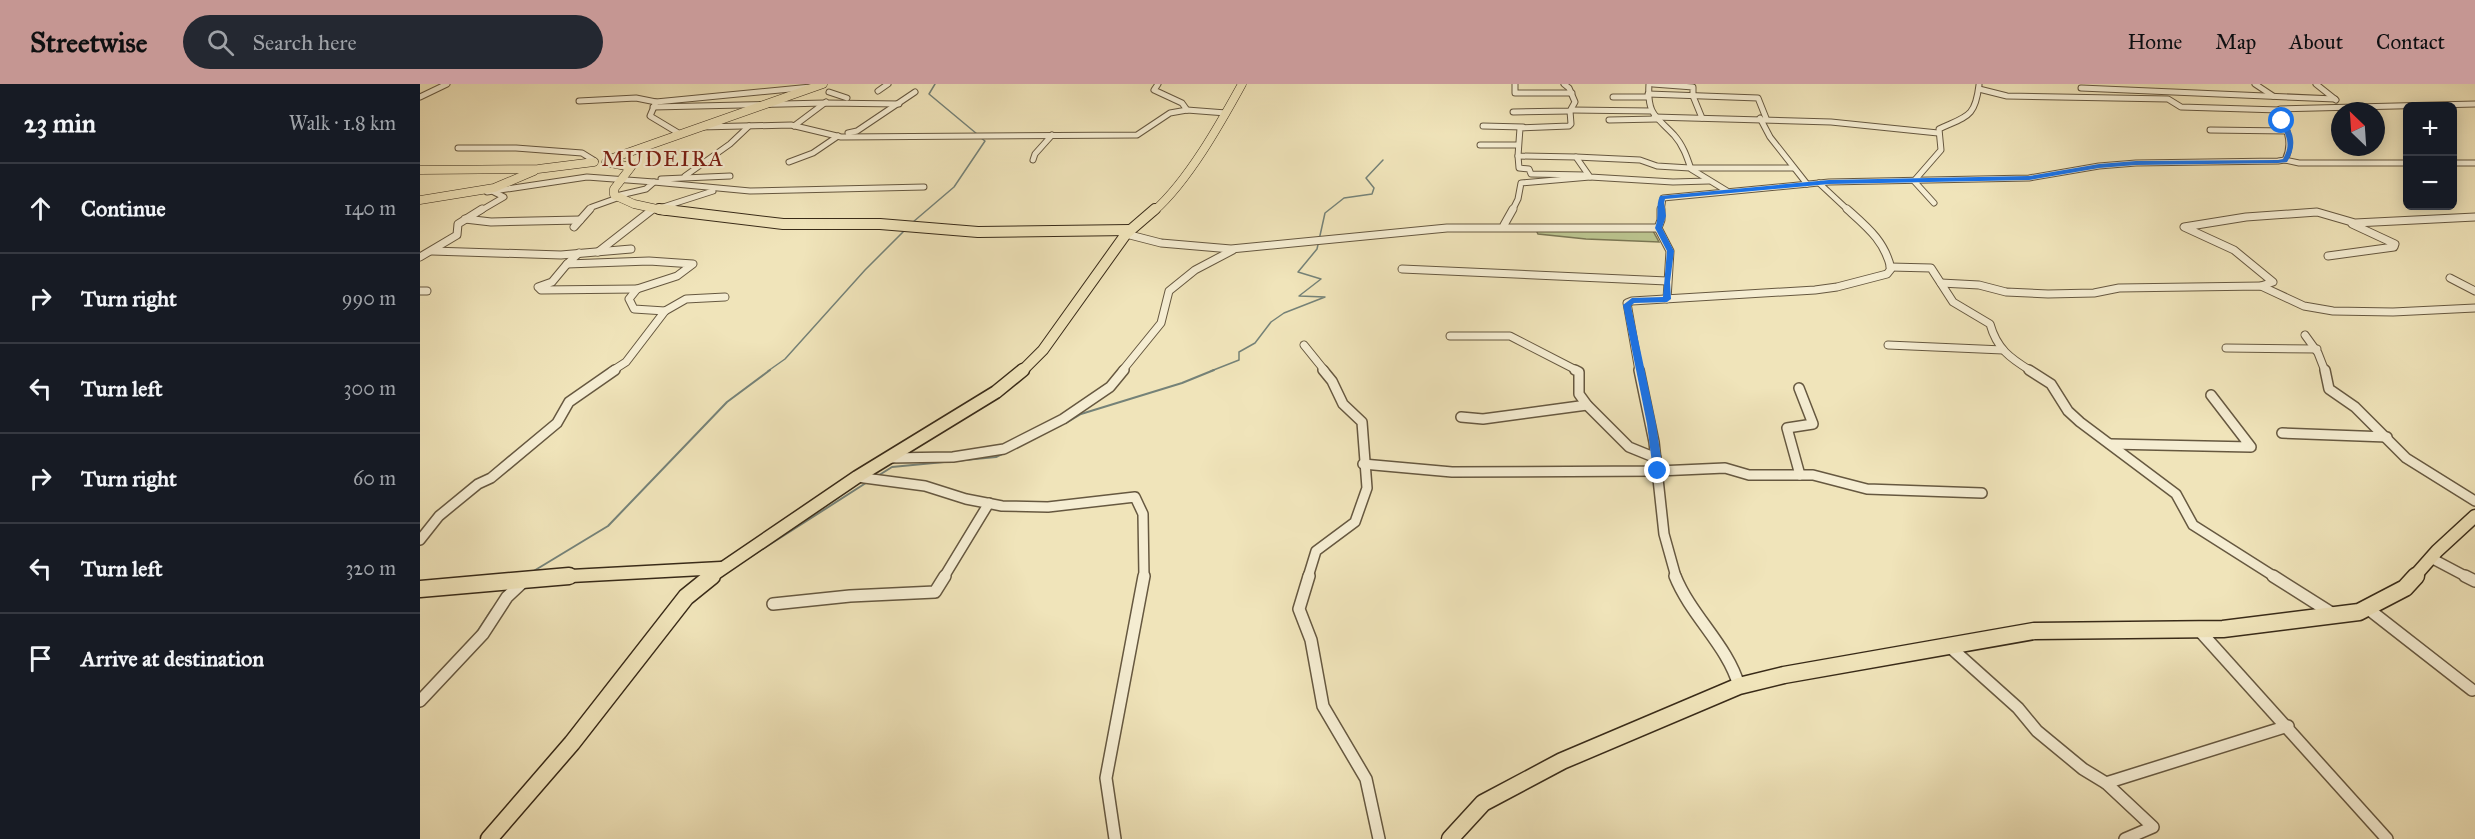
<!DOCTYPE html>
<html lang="en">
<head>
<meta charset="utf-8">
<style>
  :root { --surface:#171b24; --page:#242831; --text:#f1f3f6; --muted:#9ea1a6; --line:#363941; --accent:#c59692 }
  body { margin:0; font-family:"IM FELL Great Primer",serif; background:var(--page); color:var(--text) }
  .controls { position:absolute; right:18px; top:18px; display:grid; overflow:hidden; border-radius:9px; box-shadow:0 3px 15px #0003 }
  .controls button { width:54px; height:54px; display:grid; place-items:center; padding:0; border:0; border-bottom:2px solid var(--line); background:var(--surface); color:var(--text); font:30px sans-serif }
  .compass { position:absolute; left:1911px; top:18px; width:54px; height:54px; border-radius:50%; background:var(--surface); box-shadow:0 3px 15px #0003; rotate:335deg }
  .stop { position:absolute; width:18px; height:18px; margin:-14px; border:4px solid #1a73e8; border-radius:50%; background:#fff }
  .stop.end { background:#1a73e8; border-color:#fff; box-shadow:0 2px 6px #0008 }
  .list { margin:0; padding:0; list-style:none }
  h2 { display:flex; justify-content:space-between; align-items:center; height:78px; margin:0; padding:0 24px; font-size:26px }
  h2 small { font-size:20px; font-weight:400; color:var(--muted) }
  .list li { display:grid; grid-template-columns:39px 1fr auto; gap:18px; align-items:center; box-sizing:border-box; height:90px; padding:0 24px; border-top:2px solid var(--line) }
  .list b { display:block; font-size:22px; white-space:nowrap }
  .list em { font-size:20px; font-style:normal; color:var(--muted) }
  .icon { flex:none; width:33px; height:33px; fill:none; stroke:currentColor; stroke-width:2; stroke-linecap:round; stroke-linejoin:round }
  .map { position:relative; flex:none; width:2055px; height:755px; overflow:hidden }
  header { display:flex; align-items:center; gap:36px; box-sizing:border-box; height:84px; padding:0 30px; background:var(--accent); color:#111 }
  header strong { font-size:28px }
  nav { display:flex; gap:33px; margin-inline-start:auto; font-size:21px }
  .search { width:420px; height:54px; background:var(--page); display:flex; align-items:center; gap:15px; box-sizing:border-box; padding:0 21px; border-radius:33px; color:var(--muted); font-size:22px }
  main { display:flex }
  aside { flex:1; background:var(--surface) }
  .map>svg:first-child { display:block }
</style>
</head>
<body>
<header>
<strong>Streetwise</strong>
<div class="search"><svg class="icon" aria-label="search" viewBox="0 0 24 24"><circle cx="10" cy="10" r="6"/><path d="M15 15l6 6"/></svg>Search here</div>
<nav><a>Home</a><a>Map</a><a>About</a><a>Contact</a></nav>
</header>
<main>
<aside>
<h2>23 min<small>Walk · 1.8 km</small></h2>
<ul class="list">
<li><svg class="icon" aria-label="ahead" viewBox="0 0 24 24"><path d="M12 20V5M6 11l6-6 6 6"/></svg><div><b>Continue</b></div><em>140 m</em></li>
<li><svg class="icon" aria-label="right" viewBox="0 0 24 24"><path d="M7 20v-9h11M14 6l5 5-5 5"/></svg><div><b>Turn right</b></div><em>990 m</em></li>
<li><svg class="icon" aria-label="left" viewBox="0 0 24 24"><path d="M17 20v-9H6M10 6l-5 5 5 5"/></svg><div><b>Turn left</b></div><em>300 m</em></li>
<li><svg class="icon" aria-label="right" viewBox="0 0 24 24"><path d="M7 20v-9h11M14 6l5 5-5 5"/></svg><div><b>Turn right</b></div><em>60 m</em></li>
<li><svg class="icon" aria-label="left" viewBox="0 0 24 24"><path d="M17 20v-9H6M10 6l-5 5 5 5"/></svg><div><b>Turn left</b></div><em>320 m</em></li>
<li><svg class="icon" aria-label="arrive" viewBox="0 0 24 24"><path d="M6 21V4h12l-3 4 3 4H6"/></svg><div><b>Arrive at destination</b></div></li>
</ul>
</aside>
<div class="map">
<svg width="2055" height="755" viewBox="0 0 2055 755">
  <rect width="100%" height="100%" fill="#f0e4ba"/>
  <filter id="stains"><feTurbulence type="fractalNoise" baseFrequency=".00333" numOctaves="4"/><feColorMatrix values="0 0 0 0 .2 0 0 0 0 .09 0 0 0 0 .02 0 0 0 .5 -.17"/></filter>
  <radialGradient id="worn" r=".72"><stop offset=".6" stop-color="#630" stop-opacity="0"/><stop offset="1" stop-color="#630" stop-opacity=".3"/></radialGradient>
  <path fill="#bbc48f" stroke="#7a7754" stroke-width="1.5" d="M1116 146 1233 147 1239 158 1166 155 1118 150Z"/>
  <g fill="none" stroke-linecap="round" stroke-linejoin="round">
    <g stroke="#758278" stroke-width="1.5">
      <path d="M515 0 509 10 557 50"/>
      <path d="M493 138 534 103 565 57 561 54"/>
      <path d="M348 287 365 275 445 186 485 146"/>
      <path d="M791 287 819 276V268L835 259 851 238 864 229 905 213 879 212 901 195 878 188 897 165 905 129 924 114 952 110 954 104 946 94 963 76"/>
    </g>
    <g stroke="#758278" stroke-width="2">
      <path d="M646 339 661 330 762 299 794 286"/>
      <path d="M456 393 472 383 576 373 641 341"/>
      <path d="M327 475 449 397"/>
      <path d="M112 488 188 442 307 318 350 286"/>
    </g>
    <path stroke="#758278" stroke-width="3" d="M57 549 72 526"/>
    <defs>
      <g id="minor-far3">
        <path d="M738 0 734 6 762 19 767 26"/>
        <path d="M1095 0V9H1152"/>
        <path d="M1229 0C1227 31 1236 32 1254 51 1263 61 1267 73 1271 85L1307 107"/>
        <path d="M1233 0 1273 3V12L1282 34"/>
        <path d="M1835 0 1853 12"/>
        <path d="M1896 0 1916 16"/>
        <path d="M1661 4 1915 15"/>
        <path d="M1559 5 1587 12 1748 15 1761 23 1859 26"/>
        <path d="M458 7 468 0"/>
        <path d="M409 8 427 14"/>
        <path d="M1228 10 1338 14 1346 34"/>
        <path d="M0 13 27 0"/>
        <path d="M1193 13H1228"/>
        <path d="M159 17 216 14 236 18 391 3"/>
        <path d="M236 18 230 32 260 50"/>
        <path d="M233 23 405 19 479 20"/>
        <path d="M1152 26 1231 27"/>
        <path d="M1150 27 1151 40 1149 42 1100 44 1098 72 1156 73 1170 93 1253 98 1289 97"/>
        <path d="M1093 28 1150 27 1155 18 1149 4 1144 0"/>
        <path d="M1234 33 1411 38 1518 49"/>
        <path d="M1340 34 1350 53 1387 100"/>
        <path d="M1189 36 1237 35"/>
        <path d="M374 42 406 18"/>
        <path d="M1063 42 1103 43"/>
        <path d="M280 43 371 41 421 53 717 51 750 29 767 26 806 29"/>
        <path d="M1790 46 1867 47"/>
        <path d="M428 49 437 47 495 8"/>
        <path d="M1060 61H1098"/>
        <path d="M38 64H96L162 69 175 77"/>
        <path d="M1098 72 1099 84 1109 85 1111 90 1165 91"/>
        <path d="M1156 73 1220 76 1237 82 1270 84H1373"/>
        <path d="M613 76 615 70 632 51"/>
        <path d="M1865 76 1879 79H1988"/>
        <path d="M369 78 393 69 418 52"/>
        <path d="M2032 79H2055"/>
        <path d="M265 92 310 60 329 42"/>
        <path d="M241 95 310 92"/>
        <path d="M234 98 330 107 504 103"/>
        <path d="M1399 99 1429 127"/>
        <path d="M67 108 167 93 234 98 226 105 196 112"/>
        <path d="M1514 119 1494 97 1521 66 1519 45C1547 32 1555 34 1559 1"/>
        <path d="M237 125 293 107"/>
        <path d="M60 127 84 113 74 108"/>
        <path d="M169 127 172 123 200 113"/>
        <path d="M231 127 234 124"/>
        <path d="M1092 127 1098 115 1101 99 1170 93"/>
        <path d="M1241 127 1243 114 1409 98 1609 94 1679 82 1716 79 1858 77 1865 76C1874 58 1866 43 1857 27L1860 25 2055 20"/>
      </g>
      <g id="minor-far2">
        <path d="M1241 125V136L1238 144 1250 167 1247 215"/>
        <path d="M45 135 71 138 160 136"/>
        <path d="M1084 141 1093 125"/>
        <path d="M154 143 170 125"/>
        <path d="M706 150 741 159 811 165 1027 144H1238"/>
        <path d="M12 167 141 171 211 165"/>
        <path d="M178 168 233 125"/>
        <path d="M159 169 147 180 229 177 273 180 257 192 217 205 209 215 214 225 245 227 266 215 305 213"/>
        <path d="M1908 172 1974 163 1975 160 1932 140"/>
        <path d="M0 173 37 151 38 140 62 125"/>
        <path d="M147 180 132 198 118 203 121 206 217 205"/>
        <path d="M1470 183 1511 184 1533 218 1570 240C1577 265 1590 274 1611 287"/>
        <path d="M982 185 1247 197"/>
        <path d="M2030 194 2055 207"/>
        <path d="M1521 199 1559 201 1586 208 1628 210 1674 209 1699 204 1841 202 1884 222 1913 227 1973 228 2055 224"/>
        <path d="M1841 202 1853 198 1814 166 1764 143 1826 133 1897 128 1935 139 2055 133"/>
        <path d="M0 207H7"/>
        <path d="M1885 251 1898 269 1905 287"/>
        <path d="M1030 252H1090L1158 287"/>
        <path d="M884 261 905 287"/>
        <path d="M1468 261 1583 266"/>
        <path d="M1806 264 1897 265"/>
        <path d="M192 287 206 278 245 227"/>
        <path d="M702 287 741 239 749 207 775 186 813 166"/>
        <path d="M1219 287 1207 219 1212 217 1395 206 1417 203 1467 190 1471 185C1465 157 1447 143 1427 125"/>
      </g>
      <g id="minor-far1">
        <path d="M1155 286 1159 288V310L1167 321 1209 363 1236 374"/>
        <path d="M1219 286 1234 358 1244 450 1256 493"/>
        <path d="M1609 286 1631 300 1648 327 1660 338 1756 410 1773 441 1855 493"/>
        <path d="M1905 286 1909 305 1935 323 1986 374 2055 417"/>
        <path d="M1379 304 1393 340 1367 344 1380 391"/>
        <path d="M1041 333 1063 335 1167 321"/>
        <path d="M1862 349 1967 353"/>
        <path d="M1690 360 1831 363 1791 311"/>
        <path d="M469 374 533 373 584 365 643 335 690 303 704 286"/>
        <path d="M943 380 1032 388 1238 387 1305 384 1329 391H1393L1447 405 1562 409"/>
        <path d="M437 393 505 402 546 415 582 422 628 423 715 413 723 430 724 493"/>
        <path d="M0 456 19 432 58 400 71 394 137 339 149 318 195 286"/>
        <path d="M2011 474 2047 493"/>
        <path d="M524 493 569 419"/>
        <path d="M888 493 896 467 935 438 947 404 942 338 923 320 912 297 903 286"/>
      </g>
      <g id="minor">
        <path d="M889 492 879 525 891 556 903 622 946 695 959 755"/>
        <path d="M1255 492C1271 532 1308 562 1319 602"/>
        <path d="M1853 492 1913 530"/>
        <path d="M2045 492 2055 497"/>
        <path d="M353 520 430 512 515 508 525 492"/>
        <path d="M1947 524 2052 606"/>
        <path d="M1778 545 1967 755"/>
        <path d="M1530 563 1598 624 1617 647 1663 685 1686 699 1868 642"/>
        <path d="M0 617 63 550 87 513 103 498"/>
        <path d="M1686 699 1733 743 1705 755"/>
        <path d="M695 755 686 694 724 492"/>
      </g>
      <g id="major-far3">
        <path d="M190 75 403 0"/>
        <path d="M186 78 211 83 194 105V111L214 120 246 127"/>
        <path d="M0 86 118 85 174 78"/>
        <path d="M0 116 74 104 114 87"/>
        <path d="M734 127C768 97 800 40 822 0"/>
      </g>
      <g id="major-far2">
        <path d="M239 125 363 140H460L558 148 710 146"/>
        <path d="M602 287 623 266 706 150 735 125"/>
      </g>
      <g id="major-far1">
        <path d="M132 493 301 484"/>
        <path d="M290 493 437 393 576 308 603 286"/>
        <path d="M1994 493 2017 467 2055 432"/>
      </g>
      <g id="major">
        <path d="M0 505 149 492"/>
        <path d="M69 755 152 659 266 513 292 492"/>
        <path d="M1030 755 1063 719 1142 677 1319 602 1364 591 1614 547 1803 545 1939 528 1985 504 1996 492"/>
      </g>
    </defs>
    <use href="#minor-far3" stroke="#665840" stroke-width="7"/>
    <use href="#minor-far2" stroke="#665840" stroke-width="9"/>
    <use href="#minor-far1" stroke="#665840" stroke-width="12"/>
    <use href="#minor" stroke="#665840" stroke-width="14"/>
    <use href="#major-far3" stroke="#382a18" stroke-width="9"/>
    <use href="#major-far2" stroke="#382a18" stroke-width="12"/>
    <use href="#major-far1" stroke="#382a18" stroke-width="15"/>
    <use href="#major" stroke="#382a18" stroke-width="19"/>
    <use href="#minor-far3" stroke="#f5edd2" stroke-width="5"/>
    <use href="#minor-far2" stroke="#f5edd2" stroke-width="7"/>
    <use href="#minor-far1" stroke="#f5edd2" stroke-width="9"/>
    <use href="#minor" stroke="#f5edd2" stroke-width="11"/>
    <use href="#major-far3" stroke="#f0e4ba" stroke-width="8"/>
    <use href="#major-far2" stroke="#f0e4ba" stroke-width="10"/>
    <use href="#major-far1" stroke="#f0e4ba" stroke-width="12"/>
    <use href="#major" stroke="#f0e4ba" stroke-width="16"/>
  </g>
  <path fill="#1a73e8" d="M1862 35C1875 47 1877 63 1867 78L1858 79 1716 81 1679 84 1609 96 1409 100 1245 115 1244 119 1246 132 1242 144 1254 167 1250 198 1251 215 1247 218 1214 219 1211 222 1236 340 1243 387 1238 390 1233 387 1227 340 1203 221 1212 214 1243 213 1247 167 1235 144C1240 132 1235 122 1240 112L1409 96 1609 92 1679 80 1716 77 1858 76 1863 75C1872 60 1866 51 1859 37Z"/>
  <g text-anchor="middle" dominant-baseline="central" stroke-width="4.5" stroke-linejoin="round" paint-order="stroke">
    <g font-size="22" letter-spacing="1.5" fill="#7a1f14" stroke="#f5edd2">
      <text x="243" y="74">MUDEIRA</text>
    </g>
  </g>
  <rect width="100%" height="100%" filter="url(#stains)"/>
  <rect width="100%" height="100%" fill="url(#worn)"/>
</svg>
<div class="controls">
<button>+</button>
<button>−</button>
</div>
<svg class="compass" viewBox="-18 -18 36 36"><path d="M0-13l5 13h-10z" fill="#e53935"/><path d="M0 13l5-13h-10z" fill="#9ea1a6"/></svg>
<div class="stop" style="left:1862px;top:37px"></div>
<div class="stop end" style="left:1238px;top:387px"></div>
</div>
</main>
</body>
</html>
